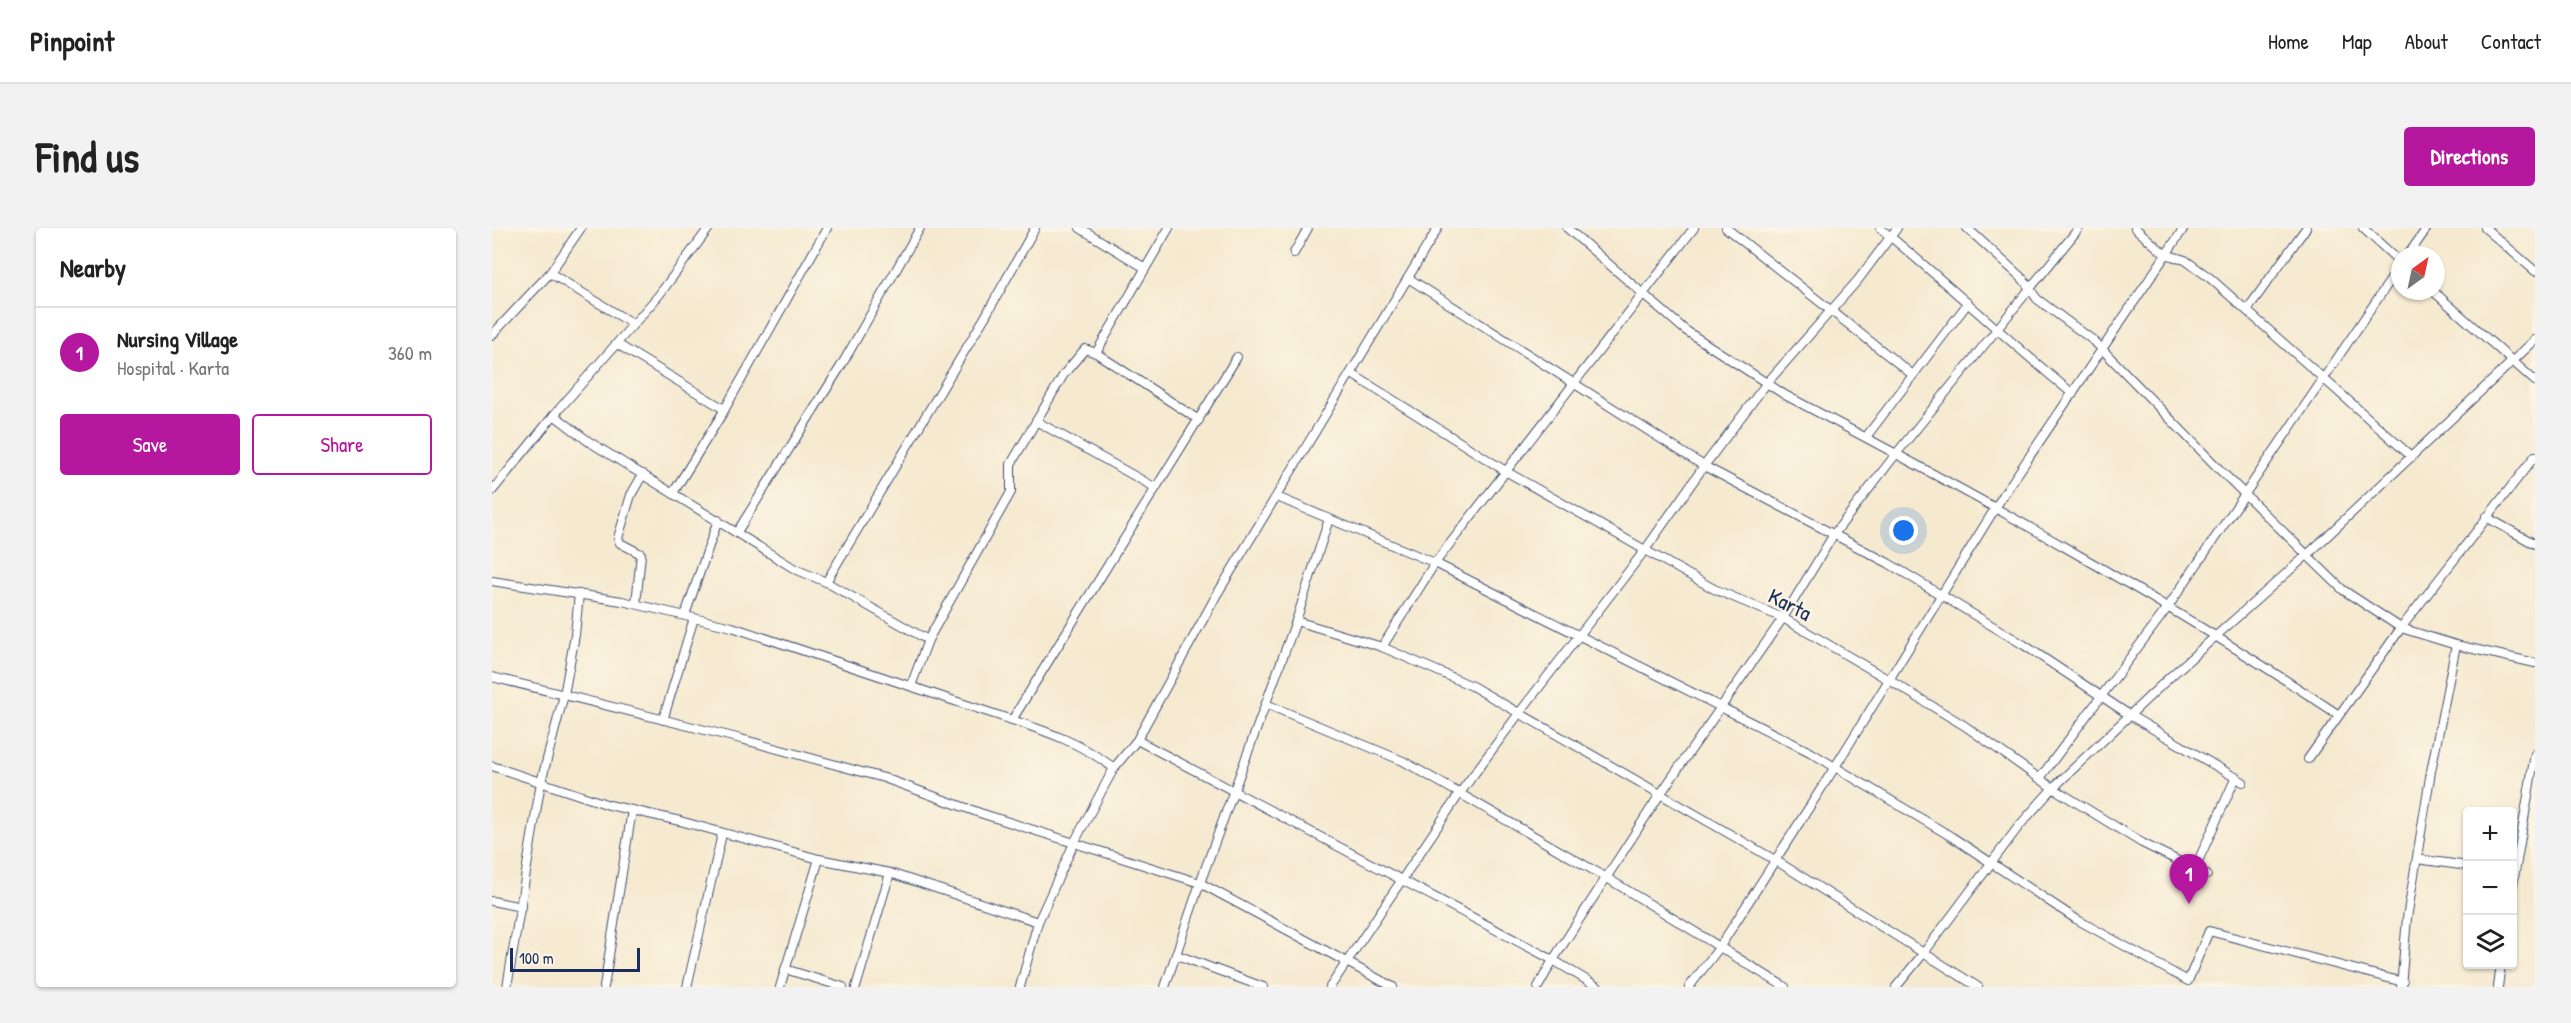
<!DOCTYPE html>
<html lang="en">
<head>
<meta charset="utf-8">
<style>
  :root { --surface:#fff; --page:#f2f2f2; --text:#222; --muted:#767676; --line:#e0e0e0; --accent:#b5179e }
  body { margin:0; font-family:"Patrick Hand",sans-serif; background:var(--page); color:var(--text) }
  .controls { position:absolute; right:18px; bottom:18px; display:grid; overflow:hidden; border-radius:6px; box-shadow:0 2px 4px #0004 }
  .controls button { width:54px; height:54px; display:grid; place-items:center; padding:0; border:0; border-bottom:2px solid var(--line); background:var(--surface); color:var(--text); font:30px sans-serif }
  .compass { position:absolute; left:1899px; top:18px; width:54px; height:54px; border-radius:50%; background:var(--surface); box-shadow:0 2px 4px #0004; rotate:33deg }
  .scale { position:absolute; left:18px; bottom:15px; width:130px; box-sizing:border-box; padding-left:6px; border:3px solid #1b2f5e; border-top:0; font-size:16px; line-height:21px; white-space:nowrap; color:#1b2f5e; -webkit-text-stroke:4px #fcf5e5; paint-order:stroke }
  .you { position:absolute; left:1412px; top:303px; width:21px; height:21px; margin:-15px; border:4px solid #fff; border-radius:50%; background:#1a73e8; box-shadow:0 0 0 9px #1a73e833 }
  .badge { display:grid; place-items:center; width:39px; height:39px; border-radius:50%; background:var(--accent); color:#fff; font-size:20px; font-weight:700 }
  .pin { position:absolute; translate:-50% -50px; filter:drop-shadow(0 2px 3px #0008) }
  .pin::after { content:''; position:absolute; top:32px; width:21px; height:18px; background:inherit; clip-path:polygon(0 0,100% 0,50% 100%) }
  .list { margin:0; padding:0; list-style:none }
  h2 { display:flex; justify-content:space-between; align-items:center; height:78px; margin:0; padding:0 24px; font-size:26px }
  h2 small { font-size:20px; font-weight:400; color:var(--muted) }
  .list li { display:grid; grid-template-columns:39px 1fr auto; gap:18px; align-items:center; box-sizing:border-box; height:90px; padding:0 24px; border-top:2px solid var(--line) }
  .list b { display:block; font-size:22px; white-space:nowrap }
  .list p { margin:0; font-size:20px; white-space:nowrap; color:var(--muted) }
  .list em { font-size:20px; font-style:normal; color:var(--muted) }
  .actions { display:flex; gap:12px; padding:18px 24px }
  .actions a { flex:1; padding:14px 0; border:2px solid var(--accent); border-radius:6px; text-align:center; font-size:21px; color:var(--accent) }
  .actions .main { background:var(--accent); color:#fff }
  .icon { flex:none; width:33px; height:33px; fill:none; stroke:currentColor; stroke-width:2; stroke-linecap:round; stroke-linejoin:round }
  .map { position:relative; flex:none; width:2043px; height:759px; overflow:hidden; border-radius:6px }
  header { display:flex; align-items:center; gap:36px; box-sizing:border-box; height:84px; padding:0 30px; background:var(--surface); border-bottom:2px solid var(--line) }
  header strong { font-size:28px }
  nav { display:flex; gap:33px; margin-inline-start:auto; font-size:21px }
  .intro { display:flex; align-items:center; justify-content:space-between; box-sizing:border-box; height:144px; padding:0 36px }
  h1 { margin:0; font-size:42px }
  .button { padding:15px 27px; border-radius:6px; background:var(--accent); color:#fff; font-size:21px; font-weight:700 }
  main { display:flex; gap:36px; padding:0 36px }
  aside { flex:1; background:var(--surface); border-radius:6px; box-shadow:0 2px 4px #0004 }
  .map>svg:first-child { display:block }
</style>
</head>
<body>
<header>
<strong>Pinpoint</strong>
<nav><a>Home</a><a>Map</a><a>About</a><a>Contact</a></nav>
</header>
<div class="intro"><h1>Find us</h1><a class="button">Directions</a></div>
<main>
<aside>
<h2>Nearby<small></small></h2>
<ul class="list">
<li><span class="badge">1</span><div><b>Nursing Village</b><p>Hospital · Karta</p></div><em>360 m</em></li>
</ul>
<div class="actions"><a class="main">Save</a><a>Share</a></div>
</aside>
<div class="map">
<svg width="2043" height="759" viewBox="0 0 2043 759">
  <rect width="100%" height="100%" fill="#fcf5e5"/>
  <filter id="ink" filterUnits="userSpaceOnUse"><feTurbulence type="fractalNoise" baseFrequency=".0167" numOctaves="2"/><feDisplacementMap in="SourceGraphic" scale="12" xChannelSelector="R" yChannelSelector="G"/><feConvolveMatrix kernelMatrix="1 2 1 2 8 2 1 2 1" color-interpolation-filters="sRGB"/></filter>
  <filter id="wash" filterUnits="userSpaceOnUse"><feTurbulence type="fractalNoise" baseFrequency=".008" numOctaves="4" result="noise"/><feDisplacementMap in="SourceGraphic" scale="24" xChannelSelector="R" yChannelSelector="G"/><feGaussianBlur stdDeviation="1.35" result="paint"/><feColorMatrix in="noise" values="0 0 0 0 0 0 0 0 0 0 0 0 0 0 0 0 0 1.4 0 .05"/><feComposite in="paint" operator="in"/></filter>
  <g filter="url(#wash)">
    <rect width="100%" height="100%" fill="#f5e9cf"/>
  </g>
  <g filter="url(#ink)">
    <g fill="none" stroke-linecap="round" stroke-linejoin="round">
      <defs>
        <g id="minor">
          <path d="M588 0 653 40"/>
          <path d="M1075 0 1193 102 1293 167C1482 266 1669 369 1847 487"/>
          <path d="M1234 0 1421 147"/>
          <path d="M1388 0C1454 54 1515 112 1581 166"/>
          <path d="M1475 0 1531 51 1545 71 1602 113 1729 243 1851 362 1909 400 1964 417 2043 435"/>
          <path d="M1643 0 1673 26 1693 32 1718 50 1920 229"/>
          <path d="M1871 0 1908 34"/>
          <path d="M1993 0 2043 43"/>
          <path d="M802 25 816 0"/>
          <path d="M1916 27 1935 0"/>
          <path d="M58 45 141 96"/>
          <path d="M916 50 1212 238 1396 335 1532 417 1639 488 1751 554"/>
          <path d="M1941 63 2043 153"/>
          <path d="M1755 82 1814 0"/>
          <path d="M0 107 58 45 89 0"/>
          <path d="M125 116 232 181"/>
          <path d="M604 125 677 0"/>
          <path d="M860 146 1015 244 1222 361 1291 390 1397 452 1473 498 1561 560 1650 615 1715 647"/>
          <path d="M62 187 96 213 303 341 334 354 436 412"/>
          <path d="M544 193 664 260"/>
          <path d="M1374 209 1476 75"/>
          <path d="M0 263 62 187 167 67 217 0"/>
          <path d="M181 265 230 186 335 0"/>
          <path d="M785 269 943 335 1318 524 1460 609 1584 691 1696 753 1717 703 1911 754"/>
          <path d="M1994 289 2043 316"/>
          <path d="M245 304 349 138 428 0"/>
          <path d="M0 353 130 373 240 399 520 492"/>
          <path d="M334 354 493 89 543 0"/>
          <path d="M144 376 149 326 128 315 126 310 139 267 151 246"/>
          <path d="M193 387 226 292"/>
          <path d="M804 393 890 419 980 458 1283 632 1486 759"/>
          <path d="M890 419 943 335 1202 0"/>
          <path d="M0 449 249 511 392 550 488 585 708 655 901 759"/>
          <path d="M419 458 436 412 519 264V236L572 146 593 121 604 125 707 192"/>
          <path d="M774 476 911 533 1115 650 1293 759"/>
          <path d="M171 492 202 390"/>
          <path d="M645 512 1061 732 1106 759"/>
          <path d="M1816 531 1909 400 2043 228"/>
          <path d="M0 538 117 577 188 593 327 631 398 645 546 694"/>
          <path d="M622 540C590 516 557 504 520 492L745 129"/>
          <path d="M1548 550 1676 379 1908 38"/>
          <path d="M1925 631 1976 638"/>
          <path d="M1703 640 1744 549"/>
          <path d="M2020 662 2043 526"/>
          <path d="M0 673 29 679"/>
          <path d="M685 727 771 759"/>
          <path d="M293 741 351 759"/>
          <path d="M15 759 49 554 72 467 83 407 87 366"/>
          <path d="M112 759 140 582"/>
          <path d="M195 759 230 606"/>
          <path d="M288 759 327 631"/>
          <path d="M364 759 398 645"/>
          <path d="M528 759 546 694 583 613 622 540 645 512 724 368 946 0"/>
          <path d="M673 759 708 655 804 393 837 291"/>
          <path d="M838 759 968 565 1028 484 1153 322 1212 238 1274 156 1366 52 1405 0"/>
          <path d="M1046 759 1061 732 1167 568 1291 390 1342 306 1404 226 1587 0"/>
          <path d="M1197 759 1227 720 1343 539 1512 266 1692 0"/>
          <path d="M1404 759 1431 726 1527 598 1561 560 1679 448 1815 327 2043 112"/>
          <path d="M1909 759 1915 690 1939 543 1964 417"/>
          <path d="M2006 759 2009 736"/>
        </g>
      </defs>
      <use href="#minor" stroke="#3c4b6f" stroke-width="10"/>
      <use href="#minor" stroke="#fff" stroke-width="8"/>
    </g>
  </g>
  <g text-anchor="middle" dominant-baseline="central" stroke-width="5" stroke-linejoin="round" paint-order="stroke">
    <g font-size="22" fill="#1b2f5e" stroke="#fcf5e5">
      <text transform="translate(1298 376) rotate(27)">Karta</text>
    </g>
  </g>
</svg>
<div class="controls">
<button>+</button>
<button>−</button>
<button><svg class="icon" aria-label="layers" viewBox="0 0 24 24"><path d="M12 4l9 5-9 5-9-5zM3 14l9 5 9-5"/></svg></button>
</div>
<svg class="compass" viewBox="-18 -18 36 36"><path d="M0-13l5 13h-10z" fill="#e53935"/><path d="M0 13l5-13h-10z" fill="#767676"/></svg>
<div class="scale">100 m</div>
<div class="you"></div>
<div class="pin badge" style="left:1697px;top:676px">1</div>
</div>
</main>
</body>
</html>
